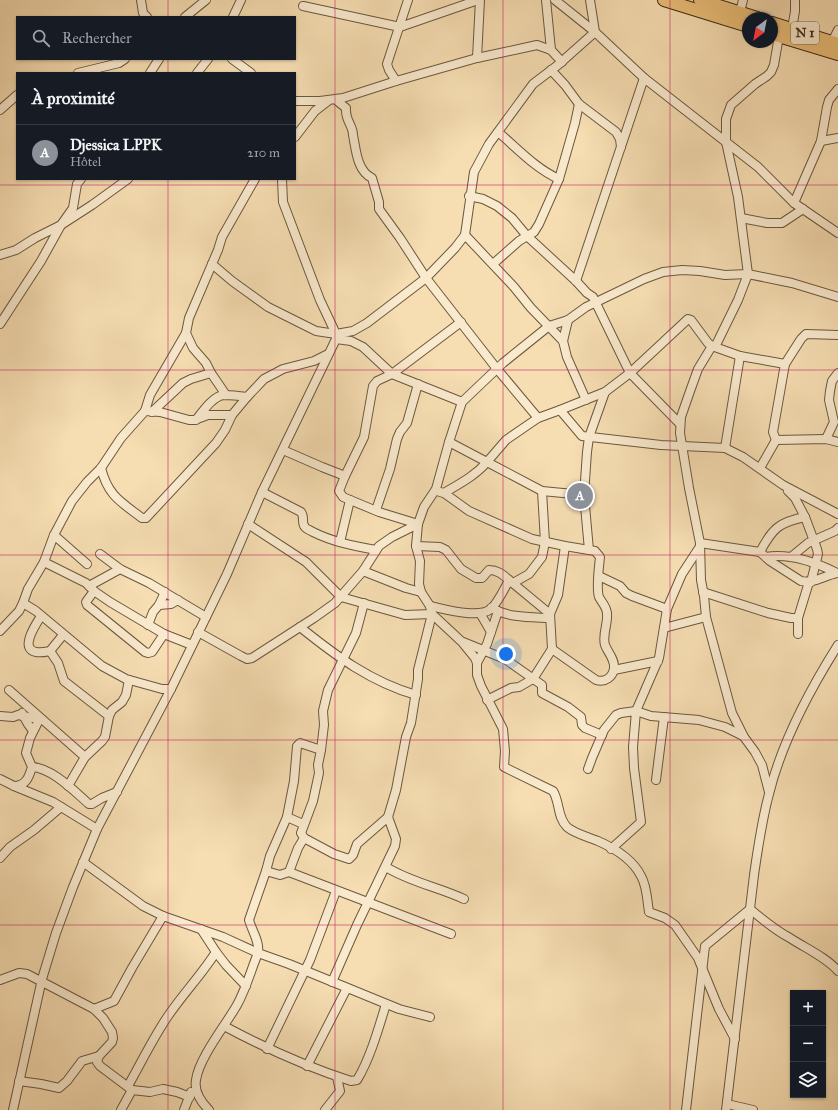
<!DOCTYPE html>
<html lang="fr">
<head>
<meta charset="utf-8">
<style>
  :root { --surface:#171b24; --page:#20242c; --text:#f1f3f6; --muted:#9ea1a6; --line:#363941; --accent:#8c9099 }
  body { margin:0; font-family:"IM FELL Great Primer",serif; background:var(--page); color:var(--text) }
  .controls { position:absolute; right:12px; bottom:12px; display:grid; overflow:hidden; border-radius:0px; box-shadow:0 1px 3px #0004 }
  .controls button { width:36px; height:36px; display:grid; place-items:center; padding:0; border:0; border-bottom:1px solid var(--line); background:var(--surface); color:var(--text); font:20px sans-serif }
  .compass { position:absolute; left:742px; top:12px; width:36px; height:36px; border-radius:50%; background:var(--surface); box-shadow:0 1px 3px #0004; rotate:212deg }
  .you { position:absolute; left:506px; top:654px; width:14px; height:14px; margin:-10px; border:3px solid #fff; border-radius:50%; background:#1a73e8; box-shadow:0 0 0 6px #1a73e833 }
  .badge { display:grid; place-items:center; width:26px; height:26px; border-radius:50%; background:var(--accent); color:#fff; font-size:13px; font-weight:700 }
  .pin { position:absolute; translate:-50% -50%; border:2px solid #fff; box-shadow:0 1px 4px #0006 }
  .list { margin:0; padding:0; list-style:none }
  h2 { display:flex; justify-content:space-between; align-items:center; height:52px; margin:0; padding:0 16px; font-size:17px }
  h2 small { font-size:13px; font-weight:400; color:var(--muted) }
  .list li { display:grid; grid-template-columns:26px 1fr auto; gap:12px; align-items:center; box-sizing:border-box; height:56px; padding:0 16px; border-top:1px solid var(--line) }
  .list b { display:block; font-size:15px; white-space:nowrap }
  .list p { margin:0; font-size:13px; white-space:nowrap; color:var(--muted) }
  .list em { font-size:13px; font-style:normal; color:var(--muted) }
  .icon { flex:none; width:22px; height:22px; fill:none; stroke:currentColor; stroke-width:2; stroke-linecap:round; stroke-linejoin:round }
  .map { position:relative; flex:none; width:838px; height:1110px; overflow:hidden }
  .search { position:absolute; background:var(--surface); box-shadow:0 1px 3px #0004; left:16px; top:16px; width:280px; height:44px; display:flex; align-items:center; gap:10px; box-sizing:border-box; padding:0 14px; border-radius:0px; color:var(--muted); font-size:15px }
  .panel { position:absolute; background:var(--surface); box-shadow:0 1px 3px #0004; left:16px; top:72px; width:280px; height:108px; border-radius:0px }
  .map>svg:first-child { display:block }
</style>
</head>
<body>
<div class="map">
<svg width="838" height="1110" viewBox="0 0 838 1110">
  <rect width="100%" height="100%" fill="#f6ddb2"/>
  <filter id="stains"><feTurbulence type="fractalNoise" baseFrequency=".005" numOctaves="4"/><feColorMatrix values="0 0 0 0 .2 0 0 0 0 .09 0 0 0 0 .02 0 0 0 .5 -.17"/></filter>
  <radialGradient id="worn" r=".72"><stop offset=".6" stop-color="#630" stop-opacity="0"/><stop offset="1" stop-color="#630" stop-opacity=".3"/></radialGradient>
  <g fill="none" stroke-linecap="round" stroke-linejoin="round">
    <defs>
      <g id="minor">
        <path d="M141 0 143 13 147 17"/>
        <path d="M546 0 551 50"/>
        <path d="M590 0 595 32 644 78 758 167 794 203 838 233"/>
        <path d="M303 6 400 27 478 0"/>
        <path d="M740 12 743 0"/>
        <path d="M185 17 206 0"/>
        <path d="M233 17 241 0"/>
        <path d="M792 29 795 11V0"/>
        <path d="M832 42 838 30"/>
        <path d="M477 58 480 0"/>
        <path d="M232 59 251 73"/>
        <path d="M551 70 565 85 579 104 616 132 620 139 621 147"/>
        <path d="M78 73 119 63 125 59"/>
        <path d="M150 73 159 59"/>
        <path d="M197 73 208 59"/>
        <path d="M396 81 389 70 387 64 408 0"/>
        <path d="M336 100 346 108C345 121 353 125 353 135 356 150 357 171 372 178L379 202V209L400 238 426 278 497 369 538 418"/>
        <path d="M295 101H320L343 98 396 81 477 58 537 45 551 50 562 62"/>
        <path d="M0 110 17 95"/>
        <path d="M498 132C517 148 536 169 559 179"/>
        <path d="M295 137 315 111 328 101"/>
        <path d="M821 141 838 138"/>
        <path d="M469 196 483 199 497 206 512 218 527 236 576 281 587 293 593 297 630 373 680 424"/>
        <path d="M794 203 821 141 827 107 829 100 838 89"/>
        <path d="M741 218 767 223H782L803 209"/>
        <path d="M465 235 514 287 531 308 563 341 567 357 586 400"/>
        <path d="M0 255 16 250 35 238 61 225 73 208 77 184 81 179"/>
        <path d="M212 264 232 281 268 307 316 331 336 334 353 331 367 323 426 278 455 248 465 235 474 172 489 144 533 84 558 65 595 32 555 0"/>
        <path d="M493 264 519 241 534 232 539 224 559 179 575 123 579 104"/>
        <path d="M576 281 644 78"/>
        <path d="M461 322 392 374 377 381 373 386 364 437 345 476 339 491 343 497 379 512 418 524 416 546 420 561 419 584 421 592 430 606 432 614 462 642 475 658 477 663V675L481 686 503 729 505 751 504 767 553 791C560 802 557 817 567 827 575 834 589 837 598 841 614 848 633 860 641 876 647 886 647 900 649 912L665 918 675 925 698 958 719 1009 735 1039"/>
        <path d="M0 324 41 261 61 225 92 205 128 179"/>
        <path d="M336 339 351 341 363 347 392 374 462 402"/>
        <path d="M563 341 568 320"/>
        <path d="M712 346 698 369 689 394 681 417 680 433 689 488 700 543 701 580 704 596 706 617 732 713 744 737 755 752 762 765 769 792"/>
        <path d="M715 347 738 300 748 274 738 197 726 142V119L731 105 755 84 767 76 771 72 774 65 779 36"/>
        <path d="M226 395 211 373 206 363 193 348 186 333 189 318 218 250 222 237 255 179"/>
        <path d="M560 410 605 392 630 373 688 319 691 320 708 343 712 346 740 356 785 364"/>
        <path d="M145 411 150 395 186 333"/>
        <path d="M152 412 183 383 191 379 211 373"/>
        <path d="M197 419 208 415H232L247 397"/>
        <path d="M826 439 834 422 829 400 830 391 832 381 838 373"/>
        <path d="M776 440 773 432 785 364 801 339 806 334 838 335"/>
        <path d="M776 440 826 439 838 442"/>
        <path d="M449 442 487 462 506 440 538 418 560 410 582 436 661 445 725 448 743 457 783 485 838 514"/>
        <path d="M725 448 740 356"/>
        <path d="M283 450 322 467 345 476"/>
        <path d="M101 468C108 496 121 502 142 518H146L216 443 225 430 232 415"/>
        <path d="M760 468 776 440"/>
        <path d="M262 492 301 512C305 517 301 523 305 527 306 529 310 530 313 532 333 542 354 546 376 550"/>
        <path d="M440 492 444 493C459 484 475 476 487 462L542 491 584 495"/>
        <path d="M444 493 469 511 532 539 565 546 595 551 600 557C599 567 596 588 599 597 602 603 607 607 607 614 608 624 602 635 605 645 608 653 615 659 614 668 613 677 605 683 596 680L552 649"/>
        <path d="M376 510 390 469 397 439 400 432 407 423 418 384"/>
        <path d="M805 517 817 549 818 554 811 582"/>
        <path d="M248 524 306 562 341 597 405 615 432 614 418 670V679L411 723 406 737 396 790 388 817 396 839 395 846 357 925 332 982"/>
        <path d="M54 535 87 564"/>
        <path d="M340 542 350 500"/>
        <path d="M700 543 760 552 770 561 801 581C814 584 825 575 838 573"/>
        <path d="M416 546 440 547 446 550 461 569 476 578H482L489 570C498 570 503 575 509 580"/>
        <path d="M589 550 584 495 587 452 589 437 605 392"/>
        <path d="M760 552C772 529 779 522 805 517L795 498 788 491"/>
        <path d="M100 554 120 569 149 583 206 617"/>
        <path d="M766 557C790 553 815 562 837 573"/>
        <path d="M791 557 808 543 835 531 838 528"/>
        <path d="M44 562 86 583 94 591 110 602 164 634 192 645"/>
        <path d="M363 571 406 588 421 592"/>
        <path d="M599 576 620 586 626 593 632 596 667 609"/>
        <path d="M513 583 529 574 542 557 545 542 542 491"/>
        <path d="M89 586 120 569"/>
        <path d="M94 591 86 602 87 605 145 652 148 653 152 652 164 634"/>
        <path d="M703 592 768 613 791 618H798"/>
        <path d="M23 603 36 611 102 666 126 679 162 689H171"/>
        <path d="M159 605 171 604 178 600"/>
        <path d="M430 606C445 609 478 619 491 609 497 603 505 588 509 580L550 614"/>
        <path d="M491 608C510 618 529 617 550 618"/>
        <path d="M480 613 491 632"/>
        <path d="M41 616C36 624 19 649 36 652 41 653 45 652 50 651L63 635"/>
        <path d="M148 625 153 612 159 605 165 592"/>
        <path d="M300 627C336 656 371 682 416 695"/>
        <path d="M664 628 706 617"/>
        <path d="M0 631 19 611 23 603 28 589 44 562 54 535 72 501 87 482 101 468 121 438 145 411 160 412 189 420H196C203 411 213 396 224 395 232 395 240 396 247 397L264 379 283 369 314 361 328 354"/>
        <path d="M198 632 241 656 247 659 252 658 314 618 335 603 363 571 379 546 392 537 418 524 424 507 436 489 449 442 462 402 503 363 549 326 568 320 586 307 644 279 663 272 682 270 700 271 725 275 748 274 792 283 838 297"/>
        <path d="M798 634V618L809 582"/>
        <path d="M463 642 505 659 542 685V693L568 707 581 717 582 725 585 728 602 735"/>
        <path d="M50 651 58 663 64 681 109 716"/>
        <path d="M477 663 487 644 498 611"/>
        <path d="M614 670 658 661"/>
        <path d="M9 690 85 757"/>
        <path d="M487 700 511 688 519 687 533 679 552 649 550 614 558 595 565 546"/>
        <path d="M22 713 28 724 33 731"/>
        <path d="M0 716 13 717 18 715 33 718H40L30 738 26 753 32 767C29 777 26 786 14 786"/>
        <path d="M32 767C52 768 74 791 89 804H92L102 798 117 792"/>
        <path d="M588 769 592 758 604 730 616 715 621 713 636 711 651 716 699 720 725 727 743 736"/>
        <path d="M0 779 14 786 53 802 97 829"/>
        <path d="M656 780 664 717"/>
        <path d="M68 786 85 757 102 741 105 737 109 716 112 710 122 702 126 695 129 680"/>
        <path d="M287 817 303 824"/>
        <path d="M388 817 357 844 353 855 349 859 334 854 304 838 298 848 289 872 280 875 266 871 249 920C252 931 260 942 258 953L289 964 399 1009 430 1017"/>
        <path d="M304 838 301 833 313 801 319 773 318 765 321 750 324 725 323 711 328 690 356 633 364 603"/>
        <path d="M611 849 641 822 634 768 633 747 636 711 659 658 667 609 682 574 699 548"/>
        <path d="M0 858 10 847 34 830 61 807"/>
        <path d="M83 862 143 906 163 916 223 937 258 953C251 970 246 989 237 1005 225 1026 199 1058 196 1080 194 1091 201 1102 209 1110"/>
        <path d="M386 867C410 882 438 887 464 899"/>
        <path d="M266 871 270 856 287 817 294 781 297 746 300 743 321 750"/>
        <path d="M289 872 451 934"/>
        <path d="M216 952 226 965 246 986"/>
        <path d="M0 980 19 973 27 974 94 1009 103 1018 112 1032 113 1038 112 1042 99 1056 97 1062 100 1066 132 1090 150 1092 163 1089 177 1092 190 1097"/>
        <path d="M94 1009 114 1001 132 968 163 916"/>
        <path d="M224 1026C265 1048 307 1067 351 1081L357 1080C370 1059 379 1027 386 1004"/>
        <path d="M267 1049 310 960 336 891"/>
        <path d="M307 1066 347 988"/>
        <path d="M19 1081 41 1084 59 1088 67 1081 82 1061 99 1056"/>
        <path d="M128 1086C141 1063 153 1038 168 1016 183 994 202 974 216 952L201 929"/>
        <path d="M727 1104 753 1110"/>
        <path d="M13 1110 42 979 56 933 73 887 97 829 171 689 227 574 262 492 336 339V334L320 300 283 202 282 179"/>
        <path d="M121 1110 132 1090"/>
        <path d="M184 1110 191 1092"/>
        <path d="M325 1110 340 1091 337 1077"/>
        <path d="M686 1110 705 946 750 909C763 920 775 930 790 938 805 948 826 957 838 971"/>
        <path d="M726 1110 754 875C758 847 762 820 769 794 782 741 809 691 838 645"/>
      </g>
      <g id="highway">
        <path d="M664 0 748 26"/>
        <path d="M700 0 757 18"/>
        <path d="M772 23 838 44"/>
        <path d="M772 34 838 54"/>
      </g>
    </defs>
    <use href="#minor" stroke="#6a583e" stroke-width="10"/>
    <use href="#highway" stroke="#3c2c17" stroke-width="14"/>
    <use href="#minor" stroke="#f9e9cd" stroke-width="8"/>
    <use href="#highway" stroke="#ebbe79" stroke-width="12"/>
  </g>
  <path fill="none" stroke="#c2185b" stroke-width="1" stroke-opacity="0.55" d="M168 0V17M335 0V1110M503 0V1110M670 0V1110M168 59V73M168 179V1110M0 185H838M0 370H838M0 555H838M0 740H838M0 925H838"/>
  <g text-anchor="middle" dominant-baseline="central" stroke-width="3.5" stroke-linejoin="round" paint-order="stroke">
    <rect fill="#f9e9cd" stroke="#75654e" stroke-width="1" x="791" y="22" width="28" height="22" rx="3"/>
    <g font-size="13" font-weight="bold" fill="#3c2c17">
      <text x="805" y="33">N 1</text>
    </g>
  </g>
  <rect width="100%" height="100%" filter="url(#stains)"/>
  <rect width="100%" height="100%" fill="url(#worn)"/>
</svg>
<div class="controls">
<button>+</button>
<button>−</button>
<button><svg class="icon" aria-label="layers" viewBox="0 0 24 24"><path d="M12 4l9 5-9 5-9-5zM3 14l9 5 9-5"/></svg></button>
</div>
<svg class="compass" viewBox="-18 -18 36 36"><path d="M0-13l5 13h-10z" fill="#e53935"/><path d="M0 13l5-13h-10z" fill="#9ea1a6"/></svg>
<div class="you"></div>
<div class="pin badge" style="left:580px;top:496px">A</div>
<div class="search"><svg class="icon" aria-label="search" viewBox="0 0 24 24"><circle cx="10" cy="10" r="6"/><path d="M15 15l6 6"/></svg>Rechercher</div>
<section class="panel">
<h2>À proximité<small></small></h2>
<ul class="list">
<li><span class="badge">A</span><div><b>Djessica LPPK</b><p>Hôtel</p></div><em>210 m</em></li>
</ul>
</section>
</div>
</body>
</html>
